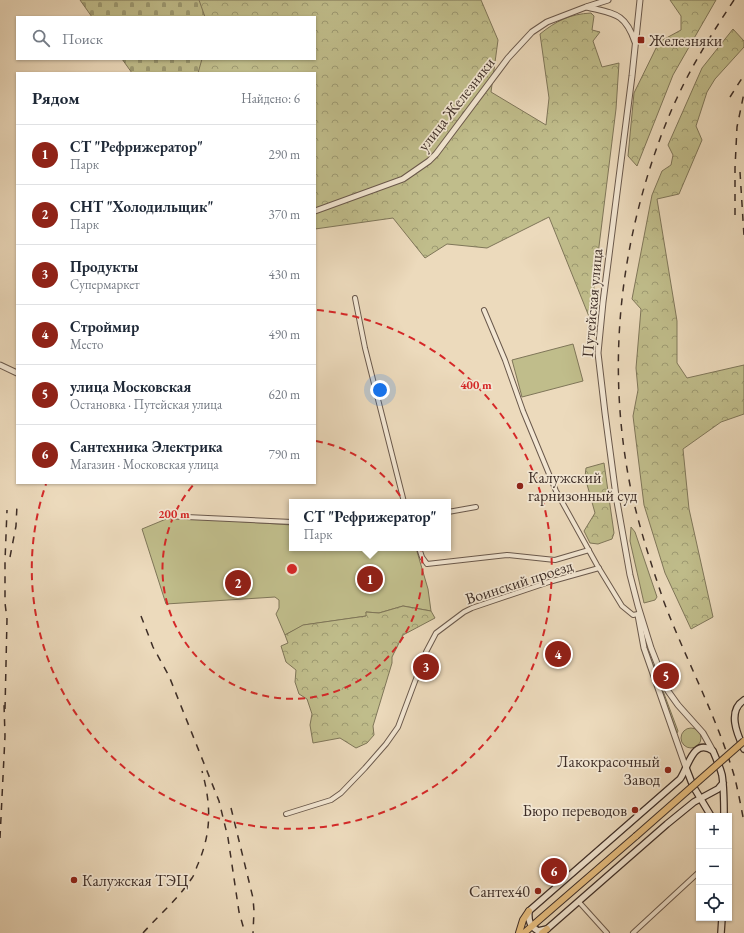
<!DOCTYPE html>
<html lang="ru">
<head>
<meta charset="utf-8">
<style>
  :root { --surface:#fff; --page:#f2f2f3; --text:#1f2937; --muted:#747a83; --line:#e0e1e3; --accent:#8f2418 }
  body { margin:0; font-family:"EB Garamond",serif; background:var(--page); color:var(--text) }
  .controls { position:absolute; right:12px; bottom:12px; display:grid; overflow:hidden; border-radius:0px; box-shadow:0 1px 3px #0004 }
  .controls button { width:36px; height:36px; display:grid; place-items:center; padding:0; border:0; border-bottom:1px solid var(--line); background:var(--surface); color:var(--text); font:20px sans-serif }
  .you { position:absolute; left:380px; top:390px; width:14px; height:14px; margin:-10px; border:3px solid #fff; border-radius:50%; background:#1a73e8; box-shadow:0 0 0 6px #1a73e833 }
  .badge { display:grid; place-items:center; width:26px; height:26px; border-radius:50%; background:var(--accent); color:#fff; font-size:13px; font-weight:700 }
  .pin { position:absolute; translate:-50% -50%; border:2px solid #fff; box-shadow:0 1px 4px #0006 }
  .popup { position:absolute; left:289px; top:499px; width:162px; height:52px; box-sizing:border-box; display:grid; place-content:center; border-radius:0px; background:var(--surface); filter:drop-shadow(0 1px 3px #0005); font-size:13px; white-space:nowrap; color:var(--muted) }
  .popup b { font-size:15px; color:var(--text) }
  .popup::after { content:''; position:absolute; left:50%; top:100%; margin-left:-8px; border:8px solid transparent; border-top-color:var(--surface) }
  .list { margin:0; padding:0; list-style:none }
  h2 { display:flex; justify-content:space-between; align-items:center; height:52px; margin:0; padding:0 16px; font-size:17px }
  h2 small { font-size:13px; font-weight:400; color:var(--muted) }
  .list li { display:grid; grid-template-columns:26px 1fr auto; gap:12px; align-items:center; box-sizing:border-box; height:60px; padding:0 16px; border-top:1px solid var(--line) }
  .list b { display:block; font-size:15px; white-space:nowrap }
  .list p { margin:0; font-size:13px; white-space:nowrap; color:var(--muted) }
  .list em { font-size:13px; font-style:normal; color:var(--muted) }
  .icon { flex:none; width:22px; height:22px; fill:none; stroke:currentColor; stroke-width:2; stroke-linecap:round; stroke-linejoin:round }
  .map { position:relative; flex:none; width:744px; height:933px; overflow:hidden }
  .search { position:absolute; background:var(--surface); box-shadow:0 1px 3px #0004; left:16px; top:16px; width:300px; height:44px; display:flex; align-items:center; gap:10px; box-sizing:border-box; padding:0 14px; border-radius:0px; color:var(--muted); font-size:15px }
  .panel { position:absolute; background:var(--surface); box-shadow:0 1px 3px #0004; left:16px; top:72px; width:300px; height:412px; border-radius:0px }
  .map>svg:first-child { display:block }
</style>
</head>
<body>
<div class="map">
<svg width="744" height="933" viewBox="0 0 744 933">
  <defs>
    <pattern id="forest-crowns" width="20" height="18" patternUnits="userSpaceOnUse"><rect width="20" height="18" fill="#c0bd8b"/><path d="M2 6a3 3 0 1 1 6 0M12 15a3 3 0 1 1 6 0" fill="none" stroke="#9d9a72"/></pattern>
    <pattern id="cemetery-stones" width="16" height="16" patternUnits="userSpaceOnUse"><rect width="16" height="16" fill="#c0bd8b"/><path d="M2 7V4a2 2 0 0 1 4 0v3zM10 15v-3a2 2 0 0 1 4 0v3z" fill="#9d9a72"/></pattern>
  </defs>
  <rect width="100%" height="100%" fill="#ecdabc"/>
  <filter id="stains"><feTurbulence type="fractalNoise" baseFrequency=".005" numOctaves="4"/><feColorMatrix values="0 0 0 0 .2 0 0 0 0 .09 0 0 0 0 .02 0 0 0 .5 -.17"/></filter>
  <radialGradient id="worn" r=".72"><stop offset=".6" stop-color="#630" stop-opacity="0"/><stop offset="1" stop-color="#630" stop-opacity=".3"/></radialGradient>
  <g fill="#c0bd8b" stroke="#7f7659">
    <path d="M573 344 583 381 522 397 512 360Z"/>
    <path d="M171 517 292 525V548H416L428 589 431 611 403 606 379 613 366 612 367 616 304 625 285 635 276 614 279 608V600L275 597 166 604 142 529Z"/>
    <path d="M631 527 635 532 657 597 655 600 644 603 630 541Z"/>
    <path d="M648 651 678 731 677 733 648 655Z"/>
    <circle cx="691" cy="738" r="10"/>
  </g>
  <g fill="url(#forest-crowns)" stroke="#7f7659">
    <path d="M118 0H481L498 40 491 92 546 125 549 98 540 34C556 21 570 14 591 13L594 16 592 30 600 32 593 41 602 67 619 63 616 109 590 319 549 217 487 248 447 244 425 258 393 218 315 229V73H160L149 59H315V17H117Z"/>
    <path d="M670 0H716L673 75 637 166 628 156 634 93 659 42 681 30V16Z"/>
    <path d="M733 29 744 41V47L715 79 707 92 696 126 702 140 679 194 657 199 677 321V363L687 378 744 365V414L721 422 683 449 689 509 713 617 691 629 665 573 644 505 633 416 638 390 636 368 641 309 632 299 652 195 662 171 671 165 673 155 668 145 702 68Z"/>
    <path d="M604 463 614 533 612 539 598 544 590 543 584 531 595 513 585 477 586 468Z"/>
    <path d="M403 606 431 611 435 618 403 635 392 657V663L373 726 374 735 367 743 356 748 340 738 313 743 310 725 312 714 307 699 299 694 295 682 296 670 286 662 281 646 288 643 285 635 303 625 366 616V612L379 613Z"/>
  </g>
  <g fill="url(#cemetery-stones)" stroke="#7f7659">
    <path d="M80 0H199L205 17H92Z"/>
    <path d="M122 59H202L198 73H132Z"/>
  </g>
  <g fill="none" stroke-linecap="round" stroke-linejoin="round">
    <defs>
      <g id="minor">
        <path d="M355 298 365 348 404 502"/>
        <path d="M484 310 505 360 523 411 556 491 597 565 622 606 633 615 638 614"/>
        <path d="M448 512 476 507"/>
        <path d="M165 516 292 522"/>
        <path d="M419 548 422 557 427 564 507 555 555 560 589 550"/>
        <path d="M286 814 331 800 341 793 365 768 386 744 398 727 426 652 436 633 464 612 472 608 549 582 599 568"/>
        <path d="M579 902 607 933"/>
        <path d="M633 933 699 872"/>
      </g>
      <g id="tertiary">
        <path d="M640 0 632 76 603 302 598 353 605 413 616 496 630 575 638 606 651 648 668 691 678 705 703 733 713 751"/>
        <path d="M587 7C615 14 625 13 635 42"/>
        <path d="M315 211 403 179 429 161 436 154 508 58 532 32 547 22 586 7 608 0"/>
        <path d="M0 365 17 373"/>
        <path d="M638 615 644 648 686 768"/>
      </g>
      <g id="secondary">
        <path d="M744 700C727 711 737 734 744 749"/>
        <path d="M686 768 693 786 711 816"/>
        <path d="M723 783 718 789 694 802 667 824 547 929 538 931C530 926 528 921 529 911L680 779C688 768 693 737 713 751 716 758 720 767 722 775 724 788 724 802 724 816"/>
        <path d="M721 933 722 918"/>
      </g>
      <g id="primary">
        <path d="M519 933 523 920 529 911"/>
        <path d="M524 933 636 836"/>
        <path d="M542 933 547 929"/>
      </g>
    </defs>
    <use href="#minor" stroke="#6a594c" stroke-width="6"/>
    <use href="#tertiary" stroke="#6a594c" stroke-width="7"/>
    <use href="#secondary" stroke="#3e2e27" stroke-width="8"/>
    <use href="#primary" stroke="#3e2e27" stroke-width="8"/>
    <use href="#minor" stroke="#f3e7d3" stroke-width="4"/>
    <use href="#tertiary" stroke="#f3e7d3" stroke-width="5"/>
    <use href="#secondary" stroke="#f3e7d3" stroke-width="5.5"/>
    <use href="#primary" stroke="#e6bd7e" stroke-width="6"/>
    <g stroke="#3e2e27" stroke-width="1.5" stroke-dasharray="7 7" stroke-linecap="butt">
      <path d="M734 0C713 32 693 63 677 98 666 121 657 146 649 171 617 274 609 378 630 485 638 524 651 564 664 602 686 660 716 715 734 775 738 790 741 807 744 822"/>
      <path d="M730 97 744 75"/>
      <path d="M740 172 744 236"/>
      <path d="M735 215V168L737 127 744 93"/>
      <path d="M10 557 16 526 17 505"/>
      <path d="M141 616 153 647 169 676 219 801 228 838 239 912 245 933"/>
      <path d="M5 709 7 619 5 603V561L7 510"/>
      <path d="M231 808 253 898 254 911 253 933"/>
      <path d="M0 838 5 736 4 704"/>
      <path d="M143 933C159 915 178 899 192 878 195 874 196 868 198 864 212 831 211 804 202 771"/>
    </g>
    <defs>
      <path id="primary-bridge" d="M636 836 744 741"/>
    </defs>
    <use href="#primary-bridge" stroke="#3e2e27" stroke-width="8" stroke-linecap="butt"/>
    <use href="#primary-bridge" stroke="#e6bd7e" stroke-width="6"/>
  </g>
  <g fill="none" stroke="#d62828" stroke-width="2" stroke-dasharray="7 5">
    <path d="M316 441A130 130 0 1 1 194 484"/>
    <path d="M317 310A260 260 0 1 1 46 484"/>
  </g>
  <g fill="#8f2418" stroke="#f3e7d3" stroke-width="1.5">
    <rect x="637" y="36" width="8" height="8" rx="2"/>
    <circle cx="520" cy="486" r="4"/>
    <circle cx="668" cy="770" r="4"/>
    <circle cx="635" cy="810" r="4"/>
    <circle cx="74" cy="880" r="4"/>
    <circle cx="538" cy="891" r="4"/>
  </g>
  <g text-anchor="middle" dominant-baseline="central" stroke-width="3.5" stroke-linejoin="round" paint-order="stroke">
    <g font-size="16" fill="#3e2e27" stroke="#f3e7d3" text-anchor="start">
      <text x="649" y="40">Железняки</text>
      <text x="528" y="477">Калужский<tspan x="528" dy="18">гарнизонный суд</tspan></text>
      <text x="660" y="761" text-anchor="end">Лакокрасочный<tspan x="660" dy="18">Завод</tspan></text>
      <text x="627" y="810" text-anchor="end">Бюро переводов</text>
      <text x="82" y="880">Калужская ТЭЦ</text>
      <text x="530" y="891" text-anchor="end">Сантех40</text>
    </g>
    <g font-size="16" fill="#3e2e27" stroke="#f3e7d3">
      <text transform="translate(456 104) rotate(-52)">улица Железняки</text>
      <text transform="translate(592 303) rotate(-85)">Путейская улица</text>
      <text transform="translate(519 582) rotate(-18)">Воинский проезд</text>
    </g>
  </g>
  <circle cx="292" cy="569" r="6" fill="#d62828" stroke="#f3e7d3" stroke-width="2"/>
  <g font-size="12" text-anchor="middle" font-weight="bold" fill="#d62828" stroke="#f3e7d3" stroke-width="3.5" stroke-linejoin="round" paint-order="stroke">
    <text x="476" y="389">400 m</text>
    <text x="174" y="518">200 m</text>
  </g>
  <rect width="100%" height="100%" filter="url(#stains)"/>
  <rect width="100%" height="100%" fill="url(#worn)"/>
</svg>
<div class="controls">
<button>+</button>
<button>−</button>
<button><svg class="icon" aria-label="locate" viewBox="0 0 24 24"><circle cx="12" cy="12" r="6"/><path d="M12 2v4M12 18v4M2 12h4M18 12h4"/></svg></button>
</div>
<div class="you"></div>
<div class="pin badge" style="left:370px;top:579px">1</div>
<div class="popup"><b>СТ &quot;Рефрижератор&quot;</b>Парк</div>
<div class="pin badge" style="left:238px;top:583px">2</div>
<div class="pin badge" style="left:426px;top:667px">3</div>
<div class="pin badge" style="left:558px;top:654px">4</div>
<div class="pin badge" style="left:666px;top:676px">5</div>
<div class="pin badge" style="left:554px;top:871px">6</div>
<div class="search"><svg class="icon" aria-label="search" viewBox="0 0 24 24"><circle cx="10" cy="10" r="6"/><path d="M15 15l6 6"/></svg>Поиск</div>
<section class="panel">
<h2>Рядом<small>Найдено: 6</small></h2>
<ul class="list">
<li><span class="badge">1</span><div><b>СТ &quot;Рефрижератор&quot;</b><p>Парк</p></div><em>290 m</em></li>
<li><span class="badge">2</span><div><b>СНТ &quot;Холодильщик&quot;</b><p>Парк</p></div><em>370 m</em></li>
<li><span class="badge">3</span><div><b>Продукты</b><p>Супермаркет</p></div><em>430 m</em></li>
<li><span class="badge">4</span><div><b>Строймир</b><p>Место</p></div><em>490 m</em></li>
<li><span class="badge">5</span><div><b>улица Московская</b><p>Остановка · Путейская улица</p></div><em>620 m</em></li>
<li><span class="badge">6</span><div><b>Сантехника Электрика</b><p>Магазин · Московская улица</p></div><em>790 m</em></li>
</ul>
</section>
</div>
</body>
</html>
